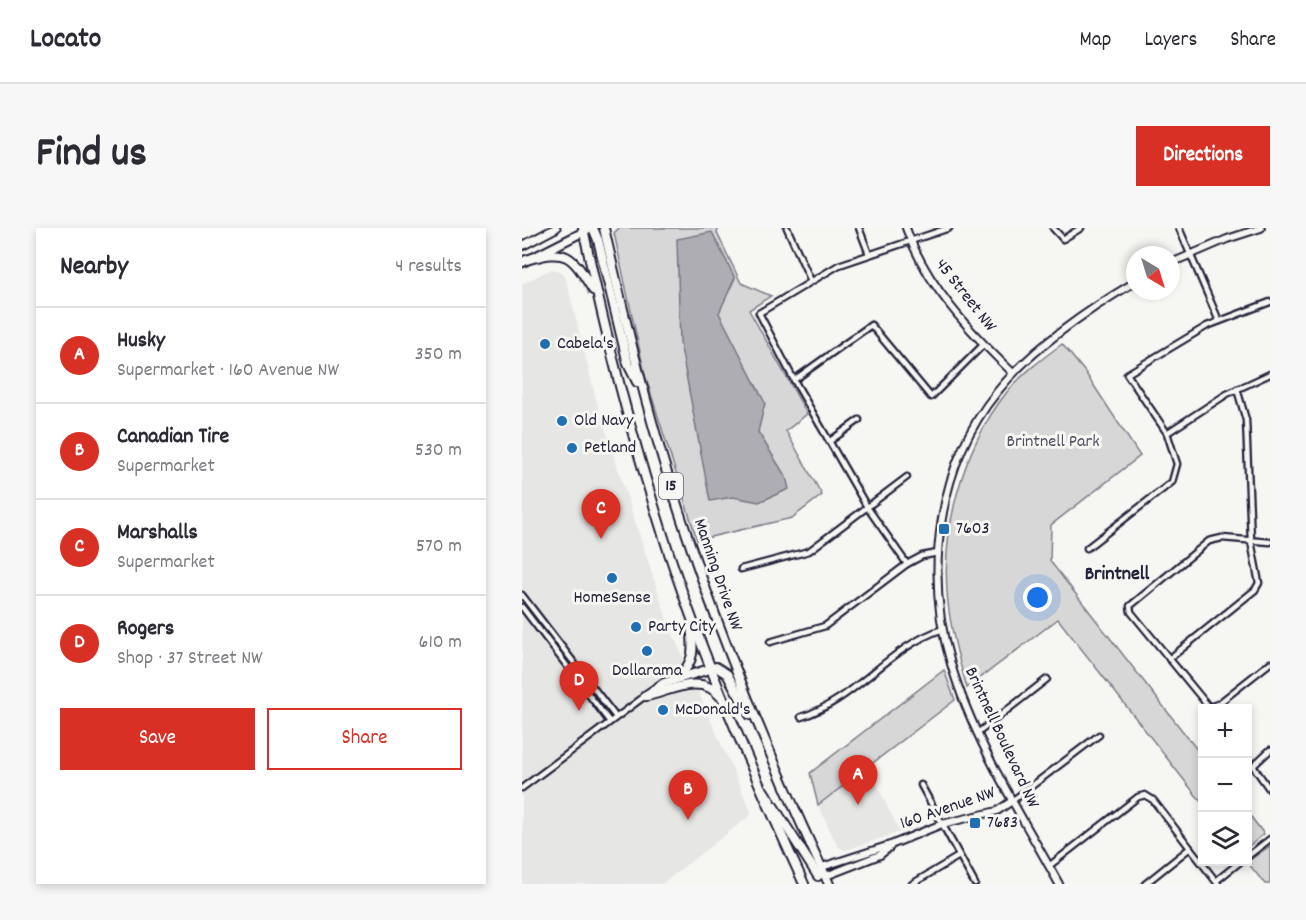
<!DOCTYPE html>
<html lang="en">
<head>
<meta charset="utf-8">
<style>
  :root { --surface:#fff; --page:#f7f7f7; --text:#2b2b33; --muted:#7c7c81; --line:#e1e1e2; --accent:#d93025 }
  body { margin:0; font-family:Dekko,sans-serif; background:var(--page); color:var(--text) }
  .controls { position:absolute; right:18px; bottom:18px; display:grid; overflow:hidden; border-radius:0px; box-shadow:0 3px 9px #0003 }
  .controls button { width:54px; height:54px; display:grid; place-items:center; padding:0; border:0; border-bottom:2px solid var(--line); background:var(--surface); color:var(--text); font:30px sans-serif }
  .compass { position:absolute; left:604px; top:18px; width:54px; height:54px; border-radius:50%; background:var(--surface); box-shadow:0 3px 9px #0003; rotate:142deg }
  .you { position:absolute; left:516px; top:370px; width:21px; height:21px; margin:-15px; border:4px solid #fff; border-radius:50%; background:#1a73e8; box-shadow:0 0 0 9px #1a73e833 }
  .badge { display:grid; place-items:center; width:39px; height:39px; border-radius:50%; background:var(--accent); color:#fff; font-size:20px; font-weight:700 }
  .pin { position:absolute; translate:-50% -50px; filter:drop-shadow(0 2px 3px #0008) }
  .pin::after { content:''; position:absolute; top:32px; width:21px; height:18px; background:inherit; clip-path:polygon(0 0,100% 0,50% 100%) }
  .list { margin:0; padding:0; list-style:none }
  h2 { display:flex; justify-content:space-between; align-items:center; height:78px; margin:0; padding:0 24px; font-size:26px }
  h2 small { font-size:20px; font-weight:400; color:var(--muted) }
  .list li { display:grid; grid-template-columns:39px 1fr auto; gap:18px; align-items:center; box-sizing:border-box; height:96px; padding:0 24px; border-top:2px solid var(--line) }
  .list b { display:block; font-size:22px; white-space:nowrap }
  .list p { margin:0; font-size:20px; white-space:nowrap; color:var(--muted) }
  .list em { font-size:20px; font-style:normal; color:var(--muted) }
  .actions { display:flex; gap:12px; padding:18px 24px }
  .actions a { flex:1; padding:14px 0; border:2px solid var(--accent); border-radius:0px; text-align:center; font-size:21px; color:var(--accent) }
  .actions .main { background:var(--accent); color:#fff }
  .icon { flex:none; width:33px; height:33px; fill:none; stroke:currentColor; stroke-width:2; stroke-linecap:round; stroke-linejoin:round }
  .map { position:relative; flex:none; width:748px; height:656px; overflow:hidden; border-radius:0px }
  header { display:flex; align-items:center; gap:36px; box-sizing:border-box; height:84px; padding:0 30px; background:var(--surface); border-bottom:2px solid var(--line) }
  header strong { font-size:28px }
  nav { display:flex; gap:33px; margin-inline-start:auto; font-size:21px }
  .intro { display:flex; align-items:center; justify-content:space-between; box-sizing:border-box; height:144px; padding:0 36px }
  h1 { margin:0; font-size:42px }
  .button { padding:15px 27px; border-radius:0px; background:var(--accent); color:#fff; font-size:21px; font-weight:700 }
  main { display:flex; gap:36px; padding:0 36px }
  aside { flex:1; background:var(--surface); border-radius:0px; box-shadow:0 3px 9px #0003 }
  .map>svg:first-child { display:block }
</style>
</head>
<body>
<header>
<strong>Locato</strong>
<nav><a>Map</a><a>Layers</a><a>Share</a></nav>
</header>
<div class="intro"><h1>Find us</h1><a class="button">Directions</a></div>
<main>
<aside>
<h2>Nearby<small>4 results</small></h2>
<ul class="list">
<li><span class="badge">A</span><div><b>Husky</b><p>Supermarket · 160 Avenue NW</p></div><em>350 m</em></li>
<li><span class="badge">B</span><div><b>Canadian Tire</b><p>Supermarket</p></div><em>530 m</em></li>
<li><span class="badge">C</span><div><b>Marshalls</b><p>Supermarket</p></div><em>570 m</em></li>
<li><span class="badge">D</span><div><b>Rogers</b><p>Shop · 37 Street NW</p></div><em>610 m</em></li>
</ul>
<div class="actions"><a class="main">Save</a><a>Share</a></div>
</aside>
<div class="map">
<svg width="748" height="656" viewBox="0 0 748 656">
  <rect width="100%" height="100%" fill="#f6f6f2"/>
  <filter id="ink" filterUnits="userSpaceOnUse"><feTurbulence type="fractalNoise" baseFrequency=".0167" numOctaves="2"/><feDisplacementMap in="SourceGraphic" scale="12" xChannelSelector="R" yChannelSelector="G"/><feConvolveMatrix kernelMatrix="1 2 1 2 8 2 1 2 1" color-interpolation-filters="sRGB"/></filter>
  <g filter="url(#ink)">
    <g fill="#e6e6e4">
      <path d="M30 41 40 44 44 51 76 179 146 395 230 586 140 656H0V56Z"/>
      <path d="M346 539 378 604 324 622 316 619 296 577Z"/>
    </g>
    <g fill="#d7d7d7" stroke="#7c7c89" stroke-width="1.5">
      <path d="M97 0H197L195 5 219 55 249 68 227 82 285 186 264 203 300 267 270 290 175 312 123 147 92 5Z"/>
      <path d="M540 116 563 144 618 228 529 297 528 333 680 528V575L536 391 445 460C437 433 429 403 426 375 418 303 440 221 485 164 501 145 521 130 540 116Z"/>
      <path d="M422 442 433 472 296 577 288 545Z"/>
      <path d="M726 585 742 606 726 619Z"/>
      <path d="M748 618V656H743L725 634Z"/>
    </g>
    <path fill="#adadb3" stroke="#757583" stroke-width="1.5" d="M190 4 213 50 197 85 243 175 236 204 264 249 267 261 237 274 211 269 188 273 158 115 155 11Z"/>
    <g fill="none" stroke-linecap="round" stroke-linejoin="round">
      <defs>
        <g id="minor">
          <path d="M265 0 289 53"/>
          <path d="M337 0 347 26"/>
          <path d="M531 0 541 11 559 0"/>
          <path d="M657 0 697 93"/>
          <path d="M272 152 349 97 409 169 461 117"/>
          <path d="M645 205 705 166 748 146"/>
          <path d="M308 213 337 192"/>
          <path d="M748 314 700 310 687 313 608 378 609 384 687 479 696 476 748 435"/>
          <path d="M565 320 650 254 655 236 645 205 605 146 685 98 748 74"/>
          <path d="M385 336 345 279 272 152 237 85 317 37 427 0"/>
          <path d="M219 341 287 323 385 249"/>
          <path d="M0 367 93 488"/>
          <path d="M0 379 87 493"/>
          <path d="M248 414 303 398 385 336 400 328 416 325"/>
          <path d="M647 431 733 362 737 355 729 313 724 192 715 161"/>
          <path d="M279 489C334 472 366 419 421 401"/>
          <path d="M457 504 525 451"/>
          <path d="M748 522 731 538 748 562"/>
          <path d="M399 557 453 656"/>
          <path d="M0 560 123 468"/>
          <path d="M490 573 577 507"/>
          <path d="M726 628 748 611"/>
          <path d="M527 638 616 569 623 567 631 572 696 656"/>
          <path d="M694 653 718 634"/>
          <path d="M390 656 437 628"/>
          <path d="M623 656 668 620"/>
        </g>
        <g id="tertiary">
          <path d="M384 0C404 57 448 104 491 145"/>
          <path d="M649 35 705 11 739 0"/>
          <path d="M300 639 371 616 420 596 475 583 490 573"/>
          <path d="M304 648 358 627 368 619"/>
          <path d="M537 656C498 585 452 514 429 436 402 346 415 238 475 164 511 119 564 83 613 54"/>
        </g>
        <g id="secondary">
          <path d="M0 18 34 0"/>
          <path d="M0 35 65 2"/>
        </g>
        <g id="primary">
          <path d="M61 0C81 95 104 188 133 281 172 410 226 534 282 656"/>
          <path d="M71 0 76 12 106 136 115 154"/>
          <path d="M82 0C106 106 132 212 168 316 207 432 255 545 307 656"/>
          <path d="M4 32C45 20 49 26 71 62"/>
          <path d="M158 447C174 433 171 417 169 397"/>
          <path d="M123 468 142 455 194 439 205 446 228 487"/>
          <path d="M125 468C148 463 179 445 198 468"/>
          <path d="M241 562 296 648"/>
        </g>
      </defs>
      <use href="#minor" stroke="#22223b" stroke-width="9"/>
      <use href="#tertiary" stroke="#22223b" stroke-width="10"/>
      <use href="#secondary" stroke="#22223b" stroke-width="11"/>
      <use href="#primary" stroke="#22223b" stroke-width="12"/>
      <use href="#minor" stroke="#f6f6f2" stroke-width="4.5"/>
      <use href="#tertiary" stroke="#f6f6f2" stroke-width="6"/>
      <use href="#secondary" stroke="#f6f6f2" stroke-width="7"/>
      <use href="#primary" stroke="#f6f6f2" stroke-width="8"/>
    </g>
  </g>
  <g fill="#1f6fb2" stroke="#f6f6f2" stroke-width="2">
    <circle cx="23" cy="116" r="6"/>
    <circle cx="40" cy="193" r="6"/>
    <circle cx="50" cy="220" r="6"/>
    <rect x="416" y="295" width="12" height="12" rx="3"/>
    <circle cx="90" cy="350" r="6"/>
    <circle cx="114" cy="399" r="6"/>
    <circle cx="125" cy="423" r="6"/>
    <circle cx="141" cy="482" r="6"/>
    <rect x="447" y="589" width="12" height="12" rx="3"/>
  </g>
  <g text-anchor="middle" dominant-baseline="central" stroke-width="6" stroke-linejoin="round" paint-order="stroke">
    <rect fill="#f6f6f2" stroke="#626272" stroke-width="1.5" x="137" y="245" width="24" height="26" rx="4.5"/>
    <g font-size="16" font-weight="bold" fill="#22223b">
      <text x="149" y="258">15</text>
    </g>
    <g font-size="18" fill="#22223b" stroke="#f6f6f2">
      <text transform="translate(443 68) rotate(52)">45 Street NW</text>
      <text transform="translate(195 347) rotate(71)">Manning Drive NW</text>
      <text transform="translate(479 510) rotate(65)">Brintnell Boulevard NW</text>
      <text transform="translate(426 581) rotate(-19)">160 Avenue NW</text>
    </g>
    <g font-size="18" fill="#22223b" stroke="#f6f6f2" text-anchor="start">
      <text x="35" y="116">Cabela's</text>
      <text x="52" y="193">Old Navy</text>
      <text x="62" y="220">Petland</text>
      <text x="434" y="301">7603</text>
      <text x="90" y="370" text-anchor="middle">HomeSense</text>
      <text x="126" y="399">Party City</text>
      <text x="125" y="443" text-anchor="middle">Dollarama</text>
      <text x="153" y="482">McDonald's</text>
      <text x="465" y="595">7683</text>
    </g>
    <g font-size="18" fill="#4f4f62" stroke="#f6f6f2">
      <text x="531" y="214">Brintnell Park</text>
    </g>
    <g font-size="20" font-weight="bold" fill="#22223b" stroke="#f6f6f2">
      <text x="595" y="347">Brintnell</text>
    </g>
  </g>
</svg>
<div class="controls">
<button>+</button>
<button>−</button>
<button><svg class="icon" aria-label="layers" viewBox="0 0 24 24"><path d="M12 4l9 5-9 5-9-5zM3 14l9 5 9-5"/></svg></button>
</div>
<svg class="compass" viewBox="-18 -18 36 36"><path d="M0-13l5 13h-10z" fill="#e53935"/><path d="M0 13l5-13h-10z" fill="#7c7c81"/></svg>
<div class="you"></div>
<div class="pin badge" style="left:336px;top:577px">A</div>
<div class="pin badge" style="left:166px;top:592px">B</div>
<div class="pin badge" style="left:79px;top:311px">C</div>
<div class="pin badge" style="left:57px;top:483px">D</div>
</div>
</main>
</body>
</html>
